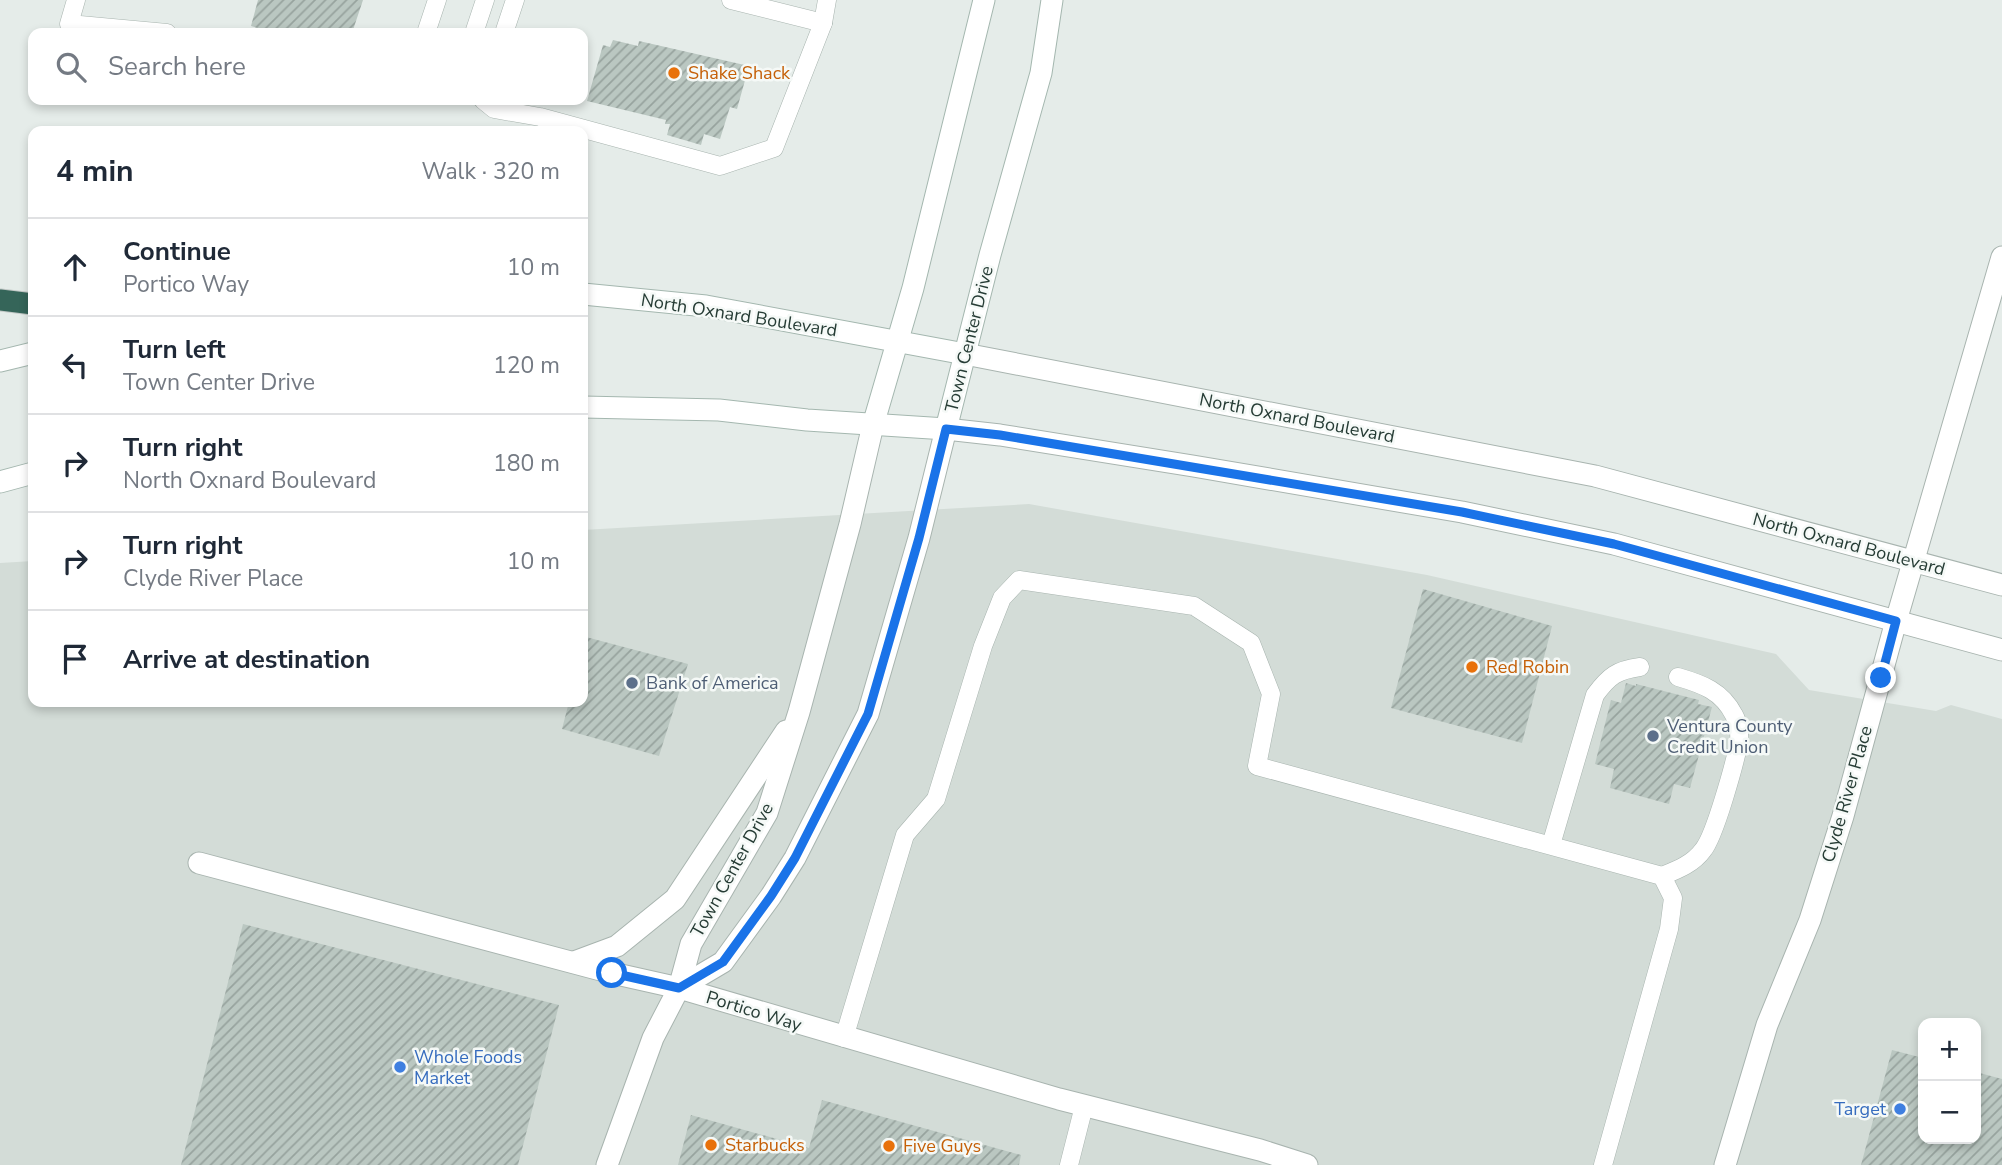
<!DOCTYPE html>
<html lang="en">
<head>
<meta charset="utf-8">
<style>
  :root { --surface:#fff; --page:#f6f6f7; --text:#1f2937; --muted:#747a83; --line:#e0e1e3 }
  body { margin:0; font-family:"Nunito Sans",sans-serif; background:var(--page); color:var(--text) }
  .controls { position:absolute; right:21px; bottom:21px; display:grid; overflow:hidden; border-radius:14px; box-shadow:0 4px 10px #0003 }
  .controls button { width:63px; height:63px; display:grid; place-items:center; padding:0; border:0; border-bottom:2px solid var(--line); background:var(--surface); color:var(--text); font:35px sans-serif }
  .stop { position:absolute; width:21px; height:21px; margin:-16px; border:5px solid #1a73e8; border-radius:50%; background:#fff }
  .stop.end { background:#1a73e8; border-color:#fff; box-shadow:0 2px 7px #0008 }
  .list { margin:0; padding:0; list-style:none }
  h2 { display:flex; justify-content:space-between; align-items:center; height:91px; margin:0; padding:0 28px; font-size:30px }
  h2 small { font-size:23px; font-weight:400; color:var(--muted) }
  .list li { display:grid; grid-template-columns:46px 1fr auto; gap:21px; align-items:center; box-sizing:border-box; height:98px; padding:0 28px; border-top:2px solid var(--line) }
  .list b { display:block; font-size:26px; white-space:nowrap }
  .list p { margin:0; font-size:23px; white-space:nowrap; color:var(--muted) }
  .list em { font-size:23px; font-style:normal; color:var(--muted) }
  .icon { flex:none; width:38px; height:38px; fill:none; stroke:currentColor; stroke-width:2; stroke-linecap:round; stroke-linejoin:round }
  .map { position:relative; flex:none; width:2002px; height:1165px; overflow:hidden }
  .search { position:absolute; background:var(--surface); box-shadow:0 4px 10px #0003; left:28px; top:28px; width:560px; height:77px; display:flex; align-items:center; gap:18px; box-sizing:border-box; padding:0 24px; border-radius:14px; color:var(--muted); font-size:26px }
  .panel { position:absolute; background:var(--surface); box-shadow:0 4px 10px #0003; left:28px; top:126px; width:560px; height:581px; border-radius:14px }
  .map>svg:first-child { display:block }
</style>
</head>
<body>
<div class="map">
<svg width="2002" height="1165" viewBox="0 0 2002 1165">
  <defs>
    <pattern id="building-hatch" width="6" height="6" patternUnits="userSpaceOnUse" patternTransform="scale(1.75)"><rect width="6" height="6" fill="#bac7c1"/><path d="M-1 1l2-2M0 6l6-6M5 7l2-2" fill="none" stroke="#97a39e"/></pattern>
  </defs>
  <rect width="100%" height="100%" fill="#e5ece9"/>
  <path fill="#d3dcd7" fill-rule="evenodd" d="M1029 504 1427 575 1776 654 1809 690 1936 711 1951 705 2002 719V1165H0V563L33 561V702H583V530ZM1923 1023H1976V1139H1923Z"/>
  <g fill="url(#building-hatch)">
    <path d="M258 0H363L352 33H274L251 26Z"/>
    <path d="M613 40 638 46 639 41 749 66 737 109 730 107 720 139 704 134 701 145 667 135 670 124H665L666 120 587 101 603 45 610 47Z"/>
    <path d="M1423 589 1552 626 1522 743 1391 708Z"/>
    <path d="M586 637 688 664 659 756 562 729 569 702H583V649Z"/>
    <path d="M1626 683 1636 686V684L1699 700 1698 704 1712 707 1690 788 1674 784 1669 804 1610 788 1614 769 1595 764 1611 700 1621 703Z"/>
    <path d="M243 924 559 1005 518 1165H181Z"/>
    <path d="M1892 1050 1923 1058V1139H1976V1072L2002 1079V1165H1861Z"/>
    <path d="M822 1100 1021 1155 1019 1165H678L691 1115 809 1148Z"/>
  </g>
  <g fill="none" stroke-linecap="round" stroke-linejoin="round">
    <defs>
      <g id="service">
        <path d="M76 0 69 24 167 33"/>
        <path d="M731 0 823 23 827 0"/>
        <path d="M426 33 437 0"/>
        <path d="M474 33 485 0"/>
        <path d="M504 33 515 0"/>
        <path d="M483 100 494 109 540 117 720 166 774 148 823 23"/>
        <path d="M1551 845 1595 695C1609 676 1617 670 1640 667"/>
        <path d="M1662 876C1677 870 1693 864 1703 850 1715 836 1735 762 1739 742 1740 734 1738 722 1734 715 1722 691 1702 684 1678 677"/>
        <path d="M844 1038 905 835 936 799 983 646 1002 598 1019 580 1194 606 1251 643 1271 694 1257 766 1662 876 1673 898 1669 929 1603 1165"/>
        <path d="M1069 1165 1084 1106"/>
      </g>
      <g id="minor">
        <path d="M199 863 612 973 679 988 1059 1099 1260 1150 1307 1165"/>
        <path d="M574 962 617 946 675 899 786 731"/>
        <path d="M679 988 723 962 771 896 795 858 868 714 919 538 946 429"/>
        <path d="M607 1165 653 1038 679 988 691 944 767 813 799 712 850 524 873 425"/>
        <path d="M1725 1165 1767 1025 1810 920 1843 816 1896 621 2002 257"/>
      </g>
      <g id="tertiary">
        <path d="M965 354 1595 476 2002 585"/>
        <path d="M946 429 1000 435 1193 466 1462 512 1614 544 2002 650"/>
      </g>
      <g id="secondary">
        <path d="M583 294 706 306 965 354"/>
        <path d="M0 361 33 353"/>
        <path d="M583 407 719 410 807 420 946 429 990 255 1041 73 1052 0"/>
        <path d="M873 425 913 288 984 0"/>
        <path d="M0 482 33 473"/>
      </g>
      <path id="motorway" d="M0 300 33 304"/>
    </defs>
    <use href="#service" stroke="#a8b4af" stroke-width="19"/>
    <use href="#minor" stroke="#a8b4af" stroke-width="23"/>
    <use href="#tertiary" stroke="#a8b4af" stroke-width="23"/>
    <use href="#secondary" stroke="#a4b7af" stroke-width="23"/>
    <use href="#motorway" stroke="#c2c8c6" stroke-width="23"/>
    <use href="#service" stroke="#fff" stroke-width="18"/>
    <use href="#minor" stroke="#fff" stroke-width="21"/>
    <use href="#tertiary" stroke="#fff" stroke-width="21"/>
    <use href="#secondary" stroke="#fff" stroke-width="21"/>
    <use href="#motorway" stroke="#356559" stroke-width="21"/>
  </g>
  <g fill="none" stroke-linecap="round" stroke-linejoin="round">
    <path stroke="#1a73e8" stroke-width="9" d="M612 973 679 988 723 962 771 896 795 858 868 714 919 538 946 429 1000 435 1462 512 1614 544 1896 621 1881 678"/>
  </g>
  <g fill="#e8710a" stroke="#f5f9f7" stroke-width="2.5">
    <circle cx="674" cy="73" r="7"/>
    <circle cx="1472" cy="667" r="7"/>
    <circle cx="711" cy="1145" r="7"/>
    <circle cx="889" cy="1146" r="7"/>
  </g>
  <g fill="#5c6f8a" stroke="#f5f9f7" stroke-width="2.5">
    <circle cx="632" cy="683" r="7"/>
    <circle cx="1653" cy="736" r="7"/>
  </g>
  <g fill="#3f7fe0" stroke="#f5f9f7" stroke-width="2.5">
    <circle cx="400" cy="1067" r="7"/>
    <circle cx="1900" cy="1109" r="7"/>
  </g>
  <g text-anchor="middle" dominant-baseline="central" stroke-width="5" stroke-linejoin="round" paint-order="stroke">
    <g font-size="18" fill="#c56008" stroke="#f5f9f7" text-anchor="start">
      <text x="688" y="73">Shake Shack</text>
      <text x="1486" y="667">Red Robin</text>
      <text x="725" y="1145">Starbucks</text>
      <text x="903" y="1146">Five Guys</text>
    </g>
    <g font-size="18" fill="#263c35" stroke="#f5f9f7">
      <text transform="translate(739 315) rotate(9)">North Oxnard Boulevard</text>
      <text transform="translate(969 339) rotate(-76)">Town Center Drive</text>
      <text transform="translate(1297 418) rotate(11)">North Oxnard Boulevard</text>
      <text transform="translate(1849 544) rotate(15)">North Oxnard Boulevard</text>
      <text transform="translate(1847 794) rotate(-74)">Clyde River Place</text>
      <text transform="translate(732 870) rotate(-61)">Town Center Drive</text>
      <text transform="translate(754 1011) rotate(17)">Portico Way</text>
    </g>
    <g font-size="18" fill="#4e5e75" stroke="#f5f9f7" text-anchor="start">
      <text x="646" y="683">Bank of America</text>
      <text x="1667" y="726">Ventura County<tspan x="1667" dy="21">Credit Union</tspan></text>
    </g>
    <g font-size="18" fill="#366cbe" stroke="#f5f9f7" text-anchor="start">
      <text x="414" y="1057">Whole Foods<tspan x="414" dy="21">Market</tspan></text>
      <text x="1886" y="1109" text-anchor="end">Target</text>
    </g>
  </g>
</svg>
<div class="controls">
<button>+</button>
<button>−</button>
</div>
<div class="stop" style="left:612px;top:973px"></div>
<div class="stop end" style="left:1881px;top:678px"></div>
<div class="search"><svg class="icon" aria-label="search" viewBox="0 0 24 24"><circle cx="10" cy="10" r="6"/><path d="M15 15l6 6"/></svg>Search here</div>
<section class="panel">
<h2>4 min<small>Walk · 320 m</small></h2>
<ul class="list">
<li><svg class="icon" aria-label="ahead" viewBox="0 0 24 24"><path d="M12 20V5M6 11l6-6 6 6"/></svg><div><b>Continue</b><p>Portico Way</p></div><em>10 m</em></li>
<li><svg class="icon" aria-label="left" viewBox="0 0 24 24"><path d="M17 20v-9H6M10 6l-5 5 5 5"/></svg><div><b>Turn left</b><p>Town Center Drive</p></div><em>120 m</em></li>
<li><svg class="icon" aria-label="right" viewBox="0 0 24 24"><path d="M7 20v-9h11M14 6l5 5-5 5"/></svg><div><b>Turn right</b><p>North Oxnard Boulevard</p></div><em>180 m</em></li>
<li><svg class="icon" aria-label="right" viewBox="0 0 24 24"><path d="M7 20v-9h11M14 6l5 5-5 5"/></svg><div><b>Turn right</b><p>Clyde River Place</p></div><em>10 m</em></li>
<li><svg class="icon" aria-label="arrive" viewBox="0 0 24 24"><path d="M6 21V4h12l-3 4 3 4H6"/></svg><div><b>Arrive at destination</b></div></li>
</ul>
</section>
</div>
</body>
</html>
